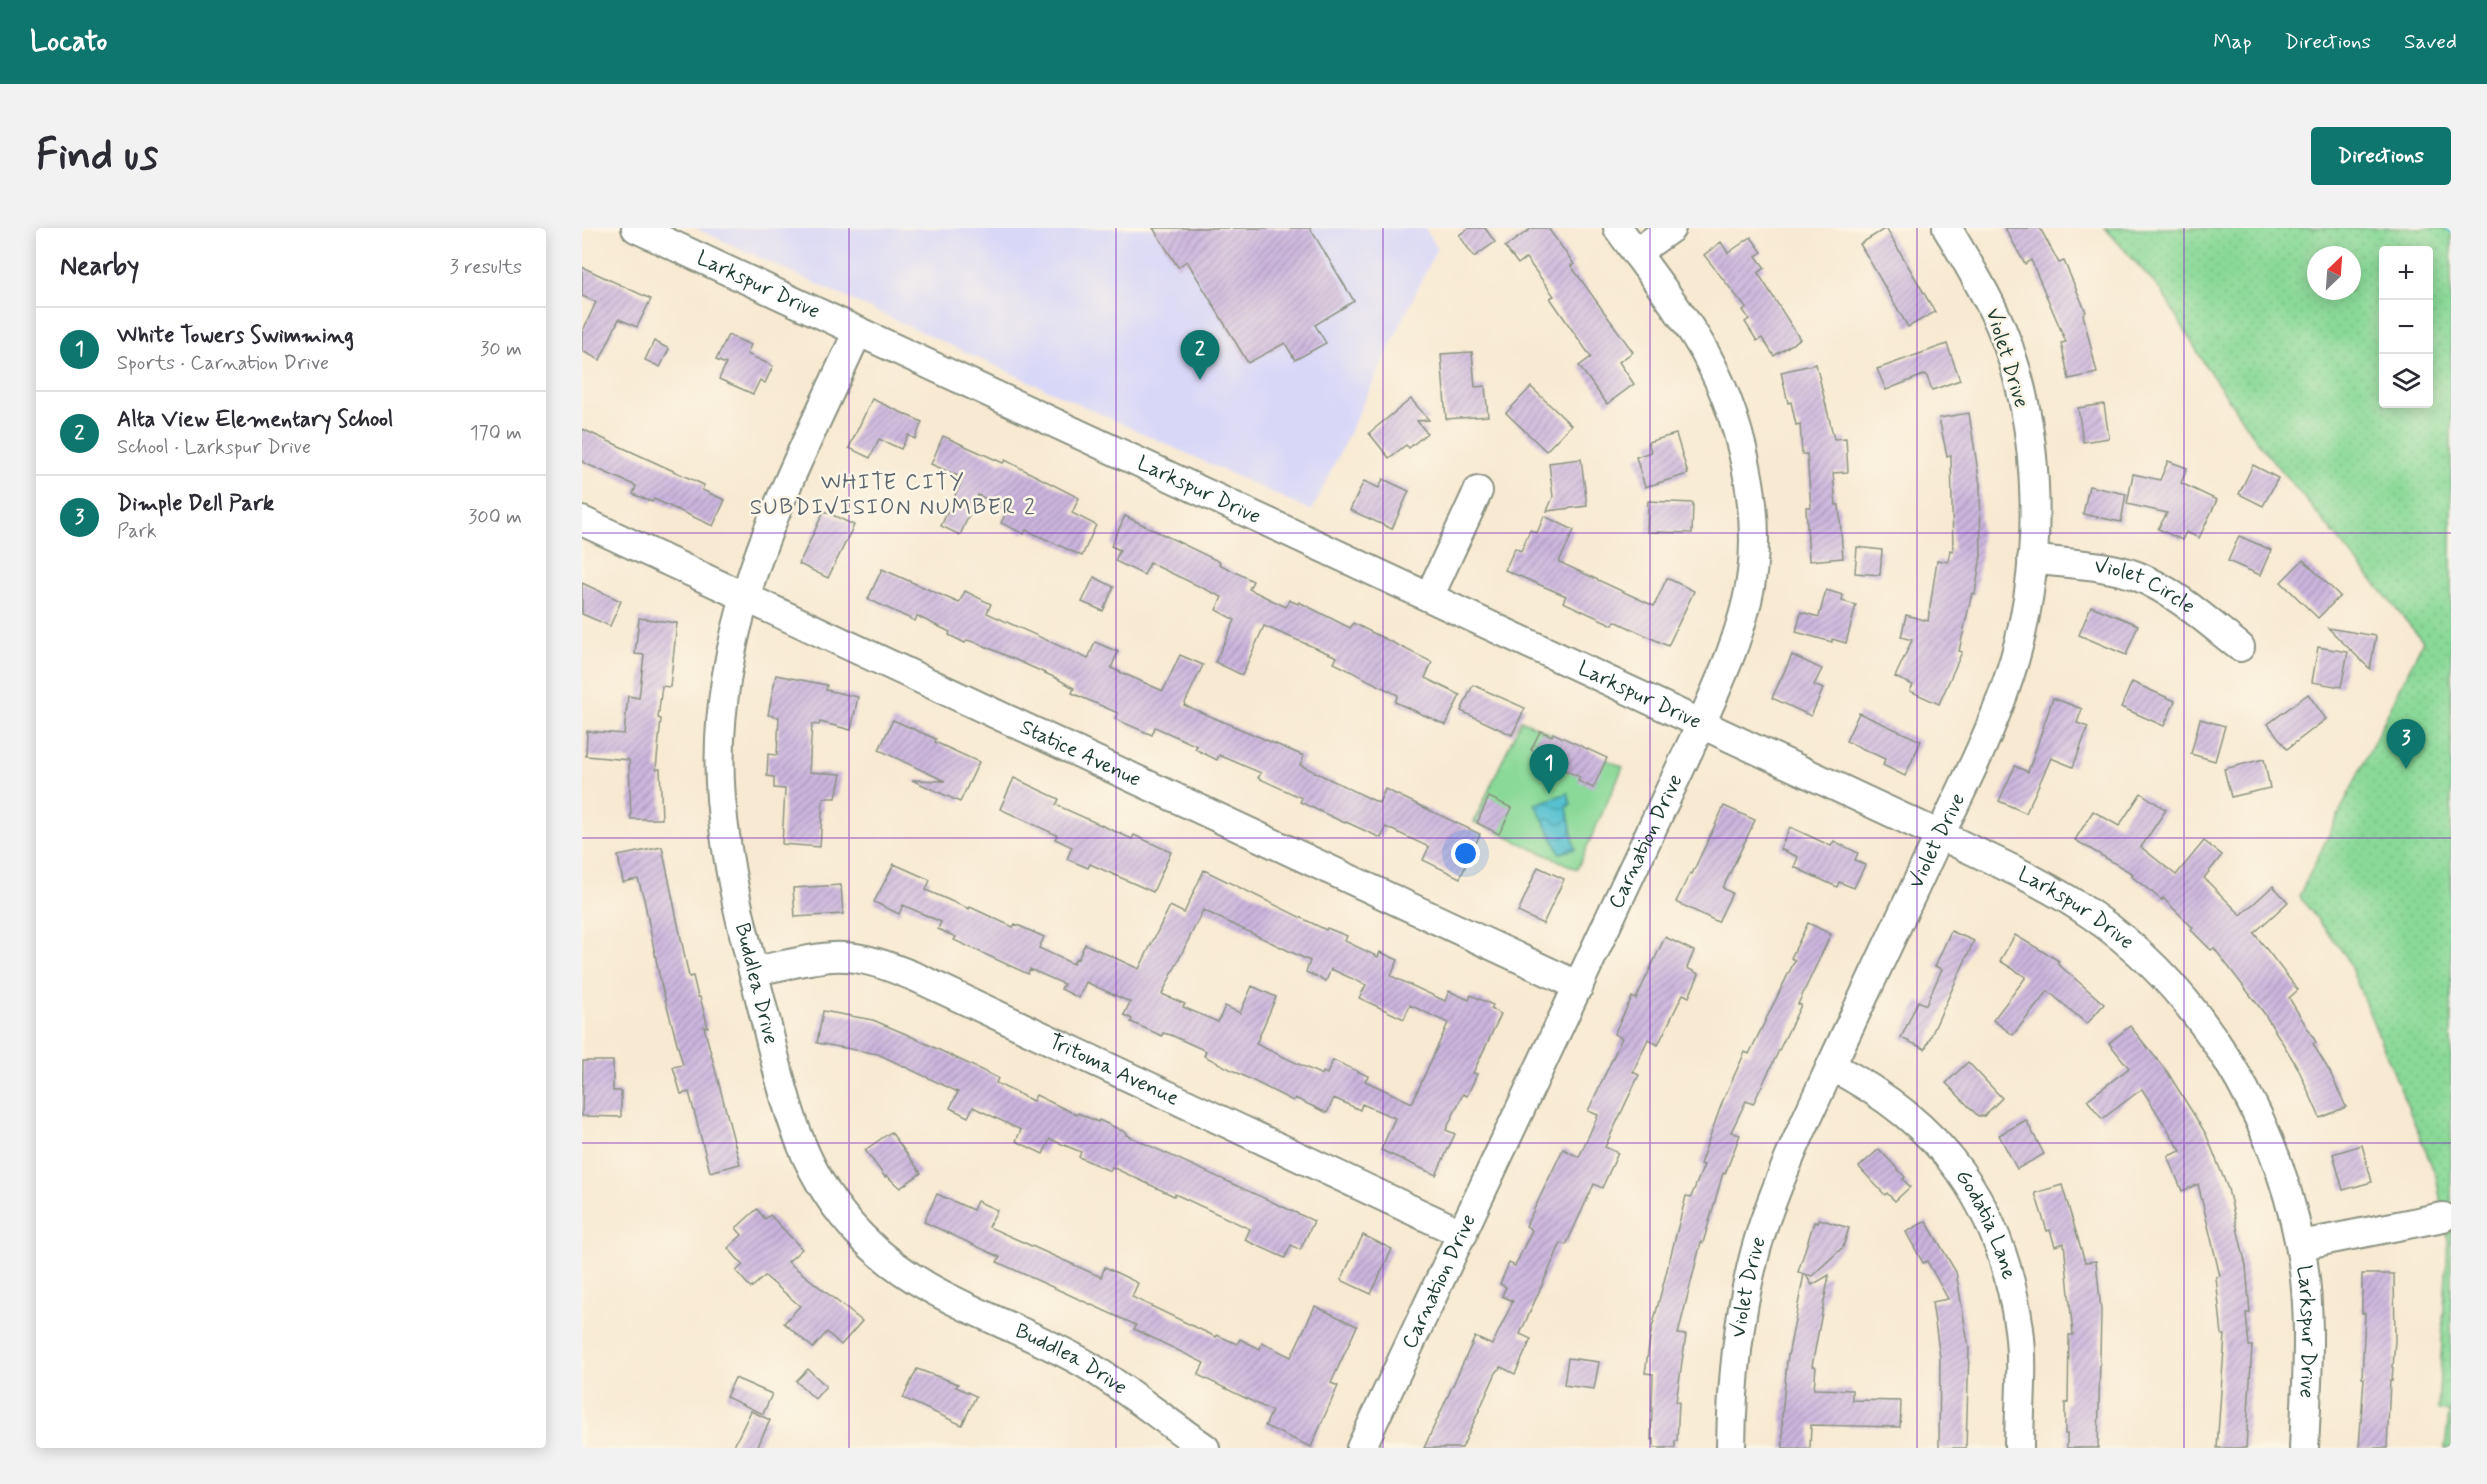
<!DOCTYPE html>
<html lang="en">
<head>
<meta charset="utf-8">
<style>
  :root { --surface:#fff; --page:#f2f2f3; --text:#2b2b33; --muted:#7c7c81; --line:#e1e1e2; --accent:#0f766e }
  body { margin:0; font-family:Mynerve,sans-serif; background:var(--page); color:var(--text) }
  .controls { position:absolute; right:18px; top:18px; display:grid; overflow:hidden; border-radius:6px; box-shadow:0 3px 15px #0003 }
  .controls button { width:54px; height:54px; display:grid; place-items:center; padding:0; border:0; border-bottom:2px solid var(--line); background:var(--surface); color:var(--text); font:30px sans-serif }
  .compass { position:absolute; left:1725px; top:18px; width:54px; height:54px; border-radius:50%; background:var(--surface); box-shadow:0 3px 15px #0003; rotate:25deg }
  .you { position:absolute; left:884px; top:626px; width:21px; height:21px; margin:-15px; border:4px solid #fff; border-radius:50%; background:#1a73e8; box-shadow:0 0 0 9px #1a73e833 }
  .badge { display:grid; place-items:center; width:39px; height:39px; border-radius:50%; background:var(--accent); color:#fff; font-size:20px; font-weight:700 }
  .pin { position:absolute; translate:-50% -50px; filter:drop-shadow(0 2px 3px #0008) }
  .pin::after { content:''; position:absolute; top:32px; width:21px; height:18px; background:inherit; clip-path:polygon(0 0,100% 0,50% 100%) }
  .list { margin:0; padding:0; list-style:none }
  h2 { display:flex; justify-content:space-between; align-items:center; height:78px; margin:0; padding:0 24px; font-size:26px }
  h2 small { font-size:20px; font-weight:400; color:var(--muted) }
  .list li { display:grid; grid-template-columns:39px 1fr auto; gap:18px; align-items:center; box-sizing:border-box; height:84px; padding:0 24px; border-top:2px solid var(--line) }
  .list b { display:block; font-size:22px; white-space:nowrap }
  .list p { margin:0; font-size:20px; white-space:nowrap; color:var(--muted) }
  .list em { font-size:20px; font-style:normal; color:var(--muted) }
  .icon { flex:none; width:33px; height:33px; fill:none; stroke:currentColor; stroke-width:2; stroke-linecap:round; stroke-linejoin:round }
  .map { position:relative; flex:none; width:1869px; height:1220px; overflow:hidden; border-radius:6px }
  header { display:flex; align-items:center; gap:36px; box-sizing:border-box; height:84px; padding:0 30px; background:var(--accent); color:#fff }
  header strong { font-size:28px }
  nav { display:flex; gap:33px; margin-inline-start:auto; font-size:21px }
  .intro { display:flex; align-items:center; justify-content:space-between; box-sizing:border-box; height:144px; padding:0 36px }
  h1 { margin:0; font-size:42px }
  .button { padding:15px 27px; border-radius:6px; background:var(--accent); color:#fff; font-size:21px; font-weight:700 }
  main { display:flex; gap:36px; padding:0 36px }
  aside { flex:1; background:var(--surface); border-radius:6px; box-shadow:0 3px 15px #0003 }
  .map>svg:first-child { display:block }
</style>
</head>
<body>
<header>
<strong>Locato</strong>
<nav><a>Map</a><a>Directions</a><a>Saved</a></nav>
</header>
<div class="intro"><h1>Find us</h1><a class="button">Directions</a></div>
<main>
<aside>
<h2>Nearby<small>3 results</small></h2>
<ul class="list">
<li><span class="badge">1</span><div><b>White Towers Swimming</b><p>Sports · Carnation Drive</p></div><em>30 m</em></li>
<li><span class="badge">2</span><div><b>Alta View Elementary School</b><p>School · Larkspur Drive</p></div><em>170 m</em></li>
<li><span class="badge">3</span><div><b>Dimple Dell Park</b><p>Park</p></div><em>300 m</em></li>
</ul>
</aside>
<div class="map">
<svg width="1869" height="1220" viewBox="0 0 1869 1220">
  <defs>
    <pattern id="green-dots" width="8" height="8" patternUnits="userSpaceOnUse" patternTransform="scale(1.5)"><rect width="8" height="8" fill="#8ad998"/><path d="M2 2h.1M6 6h.1" fill="none" stroke="#77bb84" stroke-width="1.8" stroke-linecap="round"/></pattern>
    <pattern id="water-waves" width="16" height="10" patternUnits="userSpaceOnUse" patternTransform="scale(1.5)"><rect width="16" height="10" fill="#56c1d0"/><path d="M0 5q4-4 8 0t8 0" fill="none" stroke="#479eaa"/></pattern>
    <pattern id="building-hatch" width="6" height="6" patternUnits="userSpaceOnUse" patternTransform="scale(1.5)"><rect width="6" height="6" fill="#ccb5de"/><path d="M-1 1l2-2M0 6l6-6M5 7l2-2" fill="none" stroke="#a594b5"/></pattern>
  </defs>
  <rect width="100%" height="100%" fill="#fcf5e5"/>
  <filter id="ink" filterUnits="userSpaceOnUse"><feTurbulence type="fractalNoise" baseFrequency=".0167" numOctaves="2"/><feDisplacementMap in="SourceGraphic" scale="12" xChannelSelector="R" yChannelSelector="G"/><feConvolveMatrix kernelMatrix="1 2 1 2 8 2 1 2 1" color-interpolation-filters="sRGB"/></filter>
  <filter id="wash" filterUnits="userSpaceOnUse"><feTurbulence type="fractalNoise" baseFrequency=".008" numOctaves="4" result="noise"/><feDisplacementMap in="SourceGraphic" scale="24" xChannelSelector="R" yChannelSelector="G"/><feGaussianBlur stdDeviation="1.35" result="paint"/><feColorMatrix in="noise" values="0 0 0 0 0 0 0 0 0 0 0 0 0 0 0 0 0 1.4 0 .05"/><feComposite in="paint" operator="in"/></filter>
  <g filter="url(#wash)">
    <rect width="100%" height="100%" fill="#f8e9d2"/>
    <path fill="#d8d7f8" d="M113 0H843L855 20 730 283Z"/>
    <path fill="url(#green-dots)" stroke="#548b66" stroke-width="1.5" fill-rule="evenodd" d="M1523 0H1869V1220H1863L1867 1184 1856 1182 1866 1012 1854 948 1764 728 1717 668 1841 413 1677 216 1625 140 1580 64ZM1802 22H1846V176H1802ZM1734 27H1770V63H1734Z"/>
    <path fill="#8ad998" stroke="#548b66" stroke-width="1.5" d="M939 492 1041 539 995 641 892 594Z"/>
    <path fill="url(#water-waves)" stroke="#3a7f82" stroke-width="1.5" d="M986 565 989 576 985 579 993 621 978 625 953 576Z"/>
    <g fill="none" stroke-linecap="round" stroke-linejoin="round">
      <path stroke="#56c1d0" stroke-width="7" d="M1867 0 1869 2"/>
    </g>
    <g id="blocks">
      <g fill="url(#building-hatch)" fill-rule="evenodd">
        <path d="M571 0H728L772 73 733 97 744 115 713 132 703 115 666 135 605 33 596 39Z"/>
        <path d="M887 0H903L913 14 892 29 877 7Z"/>
        <path d="M950 0H966L992 36 989 38 1051 124 1037 134 1052 156 1025 176 997 138 1009 129 968 70 972 68 944 30 936 36 923 19Z"/>
        <path d="M1304 0 1353 84 1326 99 1278 16Z"/>
        <path d="M1423 0H1458L1477 35 1482 33 1504 84 1501 86 1515 145 1487 151 1479 115 1484 114 1449 32 1443 36Z"/>
        <path d="M1169 9 1180 24 1174 28 1183 40 1176 45 1218 111 1192 128 1180 110 1175 113 1163 94 1167 91 1161 82 1164 80 1122 27 1139 14 1146 25Z"/>
        <path d="M0 39 69 71 55 99 37 91 18 132 0 123V105L14 74 0 68Z"/>
        <path d="M146 107 169 117 165 126 191 138 183 155 178 152 171 166 137 151 144 136 134 132Z"/>
        <path d="M72 113 87 121 78 139 63 132Z"/>
        <path d="M1365 116 1378 152 1350 162 1344 146 1304 162 1295 141Z"/>
        <path d="M890 124 893 159 903 158 906 188 864 191 859 126Z"/>
        <path d="M1234 136 1252 211 1264 210 1266 244 1251 245 1254 277H1257L1261 330 1227 333 1224 279H1229L1225 226H1220L1218 196 1214 197 1209 174 1206 175 1199 144Z"/>
        <path d="M949 159 989 197 964 223 924 185Z"/>
        <path d="M290 171 340 194 333 211 326 207 319 221 297 211 288 230 267 220Z"/>
        <path d="M829 171 847 192 835 193 845 205 827 220 824 217 807 230 787 205Z"/>
        <path d="M1522 176 1527 210 1501 214 1496 180Z"/>
        <path d="M1387 185 1398 257 1399 327 1393 366 1390 365 1377 423 1380 424 1357 476 1328 463 1331 457 1313 449 1330 412 1319 409 1324 387 1346 393 1355 332 1366 334 1368 322 1371 323 1369 227 1365 228 1357 190Z"/>
        <path d="M0 201 122 257 120 262 143 272 131 298 72 271 70 274 51 266 54 258 0 234Z"/>
        <path d="M1094 206 1106 246 1063 259 1054 229 1069 224 1066 214Z"/>
        <path d="M361 208 421 235 423 232 497 270 490 285 514 297 500 328 444 302 442 306 419 295 426 281 396 267 378 307 359 298 381 250 349 236Z"/>
        <path d="M999 231 1005 278 965 283 971 269 967 235Z"/>
        <path d="M1586 233 1605 240 1599 255 1635 272 1617 310 1604 304 1600 312 1576 301 1585 285 1545 276 1551 246 1578 252Z"/>
        <path d="M1671 237 1696 250 1681 278 1657 266Z"/>
        <path d="M801 251 827 263 810 301 768 282 782 253 797 260Z"/>
        <path d="M1507 258 1544 266 1539 294 1501 286Z"/>
        <path d="M1066 273 1111 275 1110 305 1065 304Z"/>
        <path d="M242 283 272 297 246 350 217 336Z"/>
        <path d="M543 288 638 334 637 336 671 353 667 361 704 379 707 372 716 376 717 374 768 400 771 395 850 434 843 450 878 467 864 497 813 474 816 467 752 435 755 429 682 398 660 447 633 434 653 392 634 382 640 369 568 335 562 347 533 333 538 322 529 318Z"/>
        <path d="M962 288 992 302 977 334 1072 378 1085 350 1112 363 1086 418 1033 393 1031 397 981 374 984 368 923 342 933 320 939 323 948 302 955 305Z"/>
        <path d="M1657 308 1689 322 1678 347 1646 333Z"/>
        <path d="M1275 319 1300 322 1298 347 1273 345Z"/>
        <path d="M1721 332 1758 368 1736 390 1699 354Z"/>
        <path d="M300 341 377 375 383 363 409 376 405 385 506 431 513 414 536 424 529 440 581 463 598 427 621 437 602 477 722 528 718 537 797 575 803 561 898 606 878 650 841 632 847 619 804 599 799 610 764 594 763 595 718 574 720 570 676 550 679 545 637 527 635 532 613 521 615 518 573 499 570 507 533 491 536 485 490 465 492 460 474 450 396 415 385 412 383 415 367 407 368 404 335 388 333 393 286 371Z"/>
        <path d="M512 349 532 359 521 383 500 374Z"/>
        <path d="M0 355 39 373 28 398 0 386Z"/>
        <path d="M1244 362 1261 367 1260 373 1274 377 1264 415 1250 411V414L1214 404 1219 384 1237 389Z"/>
        <path d="M1509 378 1556 397 1544 427 1497 407Z"/>
        <path d="M57 390 95 395 88 459 80 458 76 490 79 491 74 541H78L80 591H49L47 532 4 528 5 503 42 506 46 468 57 470 62 427 53 426Z"/>
        <path d="M1746 400 1794 408 1788 441Z"/>
        <path d="M1736 419 1766 424 1759 459 1730 454Z"/>
        <path d="M1210 427 1240 441 1232 457 1241 461 1229 488 1190 470Z"/>
        <path d="M194 447 245 457 244 462 276 469 269 502 238 494 237 497 230 496 227 544 259 546 254 570H241L238 619 200 616 203 561 192 560V549L185 548 186 526 195 527 197 489 186 487Z"/>
        <path d="M1550 454 1593 473 1582 498 1539 479Z"/>
        <path d="M891 457 943 480 930 507 879 483Z"/>
        <path d="M1726 466 1744 491 1705 521 1686 496Z"/>
        <path d="M1471 470 1500 481 1495 495 1506 499 1491 539 1469 530 1444 585 1417 573 1433 538 1446 544Z"/>
        <path d="M1277 485 1339 513 1323 548 1301 537 1303 531 1264 513Z"/>
        <path d="M1618 491 1643 498 1633 533 1609 526Z"/>
        <path d="M311 492 354 511 353 514 397 534 378 574 330 552 363 553 297 522Z"/>
        <path d="M958 503 970 508 971 505 1025 530 1011 560 996 553 998 549 969 536 971 532 949 522Z"/>
        <path d="M1682 531 1688 560 1649 569 1642 541Z"/>
        <path d="M432 550 477 571 474 577 550 611 552 607 589 624 571 664 508 636 506 640 485 631 490 619 473 611 475 607 418 581Z"/>
        <path d="M1559 565 1584 582 1559 619 1594 647 1622 613 1640 627 1622 650 1659 687 1691 658 1706 674 1672 705 1716 762 1707 770 1734 814 1731 816 1748 844 1764 879 1738 890 1716 840 1682 785 1632 720 1629 722 1609 702 1611 700 1581 670 1580 672 1549 648 1551 646 1493 612 1511 583 1537 598Z"/>
        <path d="M907 569 930 580 917 606 895 595Z"/>
        <path d="M1142 578 1173 592 1141 660 1150 665 1136 694 1094 674 1108 645 1110 646Z"/>
        <path d="M1208 599 1249 618 1252 613 1276 625 1273 632 1283 637 1272 660 1257 654 1255 659 1212 639 1216 629 1198 621Z"/>
        <path d="M80 619 107 749 111 748 116 769H118L126 799H122L158 936 128 944 107 864 99 866 91 839 101 837 79 756 62 671 56 651 41 654 36 628Z"/>
        <path d="M312 636 348 652 344 662 387 681 388 679 431 699 433 696 462 709 457 720 491 736 494 730 496 731 503 716 557 741 588 678 602 685 622 642 744 702 745 700 765 708 763 713 796 729 798 724 816 732 809 748 863 773 867 763 887 772 889 767 911 777 909 781 919 786 891 845 895 846 885 868 881 866 864 902 873 906 854 947 799 922 813 890 780 876 778 882 752 870 745 885 713 870 711 873 622 828 624 823 589 807 581 805 580 808 549 794 550 791 542 787 548 774 504 754 497 770 479 761 482 756 448 741 446 746 372 712 374 709 356 701 359 694 321 677 317 686 292 674ZM621 682 728 733 724 744 744 753 749 741 784 757 777 770 822 791 828 777 866 795 830 875 783 853 786 848 751 832 745 846 741 844 740 847 674 816 694 769 670 758 658 785 643 778 636 794 601 779 603 776 580 766Z"/>
        <path d="M956 639 982 651 961 696 936 684Z"/>
        <path d="M259 657 261 686 213 689 211 660Z"/>
        <path d="M1226 695 1249 706 1216 776 1219 777 1171 876 1164 873 1149 904 1158 907 1143 946 1141 945 1121 1015 1119 1014 1096 1106 1104 1107 1094 1174H1097L1095 1213H1093V1220H1072V1211L1069 1212 1071 1146 1063 1145 1069 1104 1104 968 1109 969 1122 937 1118 936 1141 872 1163 824 1167 826 1213 732 1209 730Z"/>
        <path d="M1369 703 1392 713 1343 821 1319 810 1336 773 1344 777 1360 741 1353 738Z"/>
        <path d="M1433 707 1477 733 1475 735 1522 776 1505 796 1466 763 1431 807 1411 792 1444 749 1418 733Z"/>
        <path d="M1083 709 1112 723 1105 740 1117 746 1107 769 1101 766 1076 817 1066 811 1051 844 1057 847 1023 919 1036 925 1020 960 1012 956 984 1017 979 1015 938 1106 949 1111 933 1146 919 1139 914 1145 880 1220H842L893 1109 910 1117 931 1073 920 1068 924 1059 918 1056 927 1035 933 1038 950 1002 944 998 981 921 997 929 1016 887 1006 883 1040 810 1032 806 1050 769 1054 771Z"/>
        <path d="M241 783 291 792 324 806 416 850 414 855 451 873 454 867 495 887 496 885 516 894 517 892 545 905 544 907 732 993 718 1022 709 1017 703 1030 663 1012 668 1001 593 966 592 968 530 939 528 943 497 929 499 924 468 911 461 926 434 913 439 902 391 879 386 889 368 880 376 864 296 826 235 815Z"/>
        <path d="M1548 798 1586 845 1624 906 1646 961 1664 1038 1668 1085H1664L1667 1118H1670L1664 1220H1635L1643 1107H1640L1634 1049 1638 1048 1616 956 1600 963 1586 928 1599 923 1560 861 1520 891 1505 872 1547 840 1527 815Z"/>
        <path d="M1 833H31V863H39V889L0 888Z"/>
        <path d="M1386 834 1420 870 1402 888H1396L1364 855Z"/>
        <path d="M1444 892 1462 926 1435 941 1417 907Z"/>
        <path d="M309 904 339 945 318 960 305 948 303 949 283 922Z"/>
        <path d="M1780 917 1790 954 1761 962 1751 926Z"/>
        <path d="M1297 921 1323 949 1321 951 1328 959 1313 973 1305 965 1303 967 1277 939Z"/>
        <path d="M1480 957 1503 1034 1514 1033 1519 1083 1516 1220H1485V1206H1483V1175H1486L1487 1107H1491L1482 1015 1473 1018 1468 1002 1465 1003 1453 965Z"/>
        <path d="M355 966 391 982 395 973 415 982 407 999 519 1049 523 1039 556 1055 550 1069 634 1109 635 1107 655 1116 658 1111 678 1121 680 1115 709 1129 733 1078 775 1098 749 1155 756 1158 729 1219 683 1198 690 1183 616 1147 622 1135 552 1101 554 1097 415 1034 418 1029 342 994Z"/>
        <path d="M175 981 183 991 188 987 220 1021 206 1034 280 1093 259 1117 245 1104 231 1120 202 1095 218 1078 183 1048 169 1060 154 1043 161 1037 146 1020 160 1007 154 1000Z"/>
        <path d="M1237 991 1267 1000 1261 1019 1230 1048 1223 1046 1230 1057 1247 1047 1230 1138 1234 1139 1232 1161 1270 1162V1172L1319 1173 1318 1199 1229 1197 1228 1220H1201L1200 1187 1205 1133 1222 1046 1216 1044 1232 994 1236 995Z"/>
        <path d="M1344 993 1374 1044 1387 1121 1384 1220H1357L1358 1129 1350 1074 1366 1071 1345 1033 1341 1035 1324 1004Z"/>
        <path d="M781 1007 810 1021 789 1066 759 1052Z"/>
        <path d="M1780 1046H1812L1813 1112 1810 1153 1808 1152 1805 1220H1777L1782 1150H1780L1783 1085H1780Z"/>
        <path d="M986 1130 1017 1134 1012 1161 982 1157Z"/>
        <path d="M226 1141 244 1158 233 1171 214 1153Z"/>
        <path d="M335 1141 376 1156 374 1159 394 1168 380 1197 321 1170Z"/>
        <path d="M153 1150 190 1166 181 1186 144 1169Z"/>
        <path d="M169 1183 188 1192 175 1220H151Z"/>
      </g>
    </g>
  </g>
  <g filter="url(#ink)">
    <use href="#blocks" fill-opacity="0" stroke="#8c9383" stroke-width="1.5"/>
    <g fill="none" stroke-linecap="round" stroke-linejoin="round">
      <defs>
        <g id="minor">
          <path id="s1" d="M54 0 1375 615C1421 637 1469 658 1511 688 1619 763 1693 888 1718 1017 1731 1083 1725 1153 1722 1220"/>
          <path d="M1054 25 1089 0"/>
          <path id="s2" d="M276 103C207 254 125 399 139 571 145 645 164 715 182 786 203 871 216 944 280 1009 342 1073 430 1093 505 1137 546 1162 583 1193 623 1220"/>
          <path id="s3" d="M0 293 997 758"/>
          <path id="s4" d="M1450 331C1484 336 1524 336 1555 348 1594 364 1626 394 1658 419"/>
          <path d="M847 369 896 263"/>
          <path id="s5" d="M171 743C197 739 223 731 250 729 280 727 309 739 336 750L881 1006"/>
          <path id="s6" d="M1249 838C1360 895 1420 976 1437 1101 1442 1140 1437 1181 1437 1220"/>
          <path d="M1719 1017 1861 989"/>
          <path id="s7" d="M779 1220 1119 496C1137 455 1155 416 1165 373 1185 290 1159 183 1115 111 1091 73 1062 36 1036 0"/>
          <path id="s8" d="M1149 1220C1150 1145 1158 1067 1182 995 1204 932 1234 871 1262 810 1292 747 1321 684 1351 621 1378 565 1408 508 1427 449 1463 341 1462 202 1418 97 1403 63 1384 32 1365 0"/>
        </g>
      </defs>
      <use href="#minor" stroke="#8c9383" stroke-width="32"/>
      <use href="#minor" stroke="#fff" stroke-width="28"/>
    </g>
  </g>
  <path fill="none" stroke="#7b2cbf" stroke-width="1.5" stroke-opacity="0.55" d="M267 0V1220M534 0V1220M801 0V1220M1068 0V1220M1335 0V1220M1602 0V1220M0 305H1869M0 610H1869M0 915H1869"/>
  <g text-anchor="middle" dominant-baseline="central" stroke-width="5" stroke-linejoin="round" paint-order="stroke">
    <g font-size="21" fill="#1f3d34" stroke="#fcf5e5">
      <text stroke="none"><textPath href="#s1" startOffset="135">Larkspur Drive</textPath></text>
      <text transform="translate(1425 130) rotate(73)">Violet Drive</text>
      <text stroke="none"><textPath href="#s1" startOffset="621">Larkspur Drive</textPath></text>
      <text stroke="none"><textPath href="#s4" startOffset="117">Violet Circle</textPath></text>
      <text stroke="none"><textPath href="#s1" startOffset="1107">Larkspur Drive</textPath></text>
      <text stroke="none"><textPath href="#s3" startOffset="550">Statice Avenue</textPath></text>
      <text stroke="none"><textPath href="#s7" startOffset="670">Carnation Drive</textPath></text>
      <text stroke="none"><textPath href="#s8" startOffset="648">Violet Drive</textPath></text>
      <text stroke="none"><textPath href="#s1" startOffset="1593">Larkspur Drive</textPath></text>
      <text stroke="none"><textPath href="#s2" startOffset="682">Buddlea Drive</textPath></text>
      <text stroke="none"><textPath href="#s5" startOffset="386">Tritoma Avenue</textPath></text>
      <text stroke="none"><textPath href="#s6" startOffset="228">Godatia Lane</textPath></text>
      <text stroke="none"><textPath href="#s7" startOffset="184">Carnation Drive</textPath></text>
      <text stroke="none"><textPath href="#s8" startOffset="162">Violet Drive</textPath></text>
      <text stroke="none"><textPath href="#s1" startOffset="2097">Larkspur Drive</textPath></text>
      <text stroke="none"><textPath href="#s2" startOffset="1204">Buddlea Drive</textPath></text>
    </g>
    <g font-size="22" letter-spacing="1.5" fill="#5c6770" stroke="#fcf5e5">
      <text x="311" y="255">WHITE CITY<tspan x="311" dy="25">SUBDIVISION NUMBER 2</tspan></text>
    </g>
  </g>
</svg>
<div class="controls">
<button>+</button>
<button>−</button>
<button><svg class="icon" aria-label="layers" viewBox="0 0 24 24"><path d="M12 4l9 5-9 5-9-5zM3 14l9 5 9-5"/></svg></button>
</div>
<svg class="compass" viewBox="-18 -18 36 36"><path d="M0-13l5 13h-10z" fill="#e53935"/><path d="M0 13l5-13h-10z" fill="#7c7c81"/></svg>
<div class="you"></div>
<div class="pin badge" style="left:967px;top:566px">1</div>
<div class="pin badge" style="left:618px;top:152px">2</div>
<div class="pin badge" style="left:1824px;top:541px">3</div>
</div>
</main>
</body>
</html>
